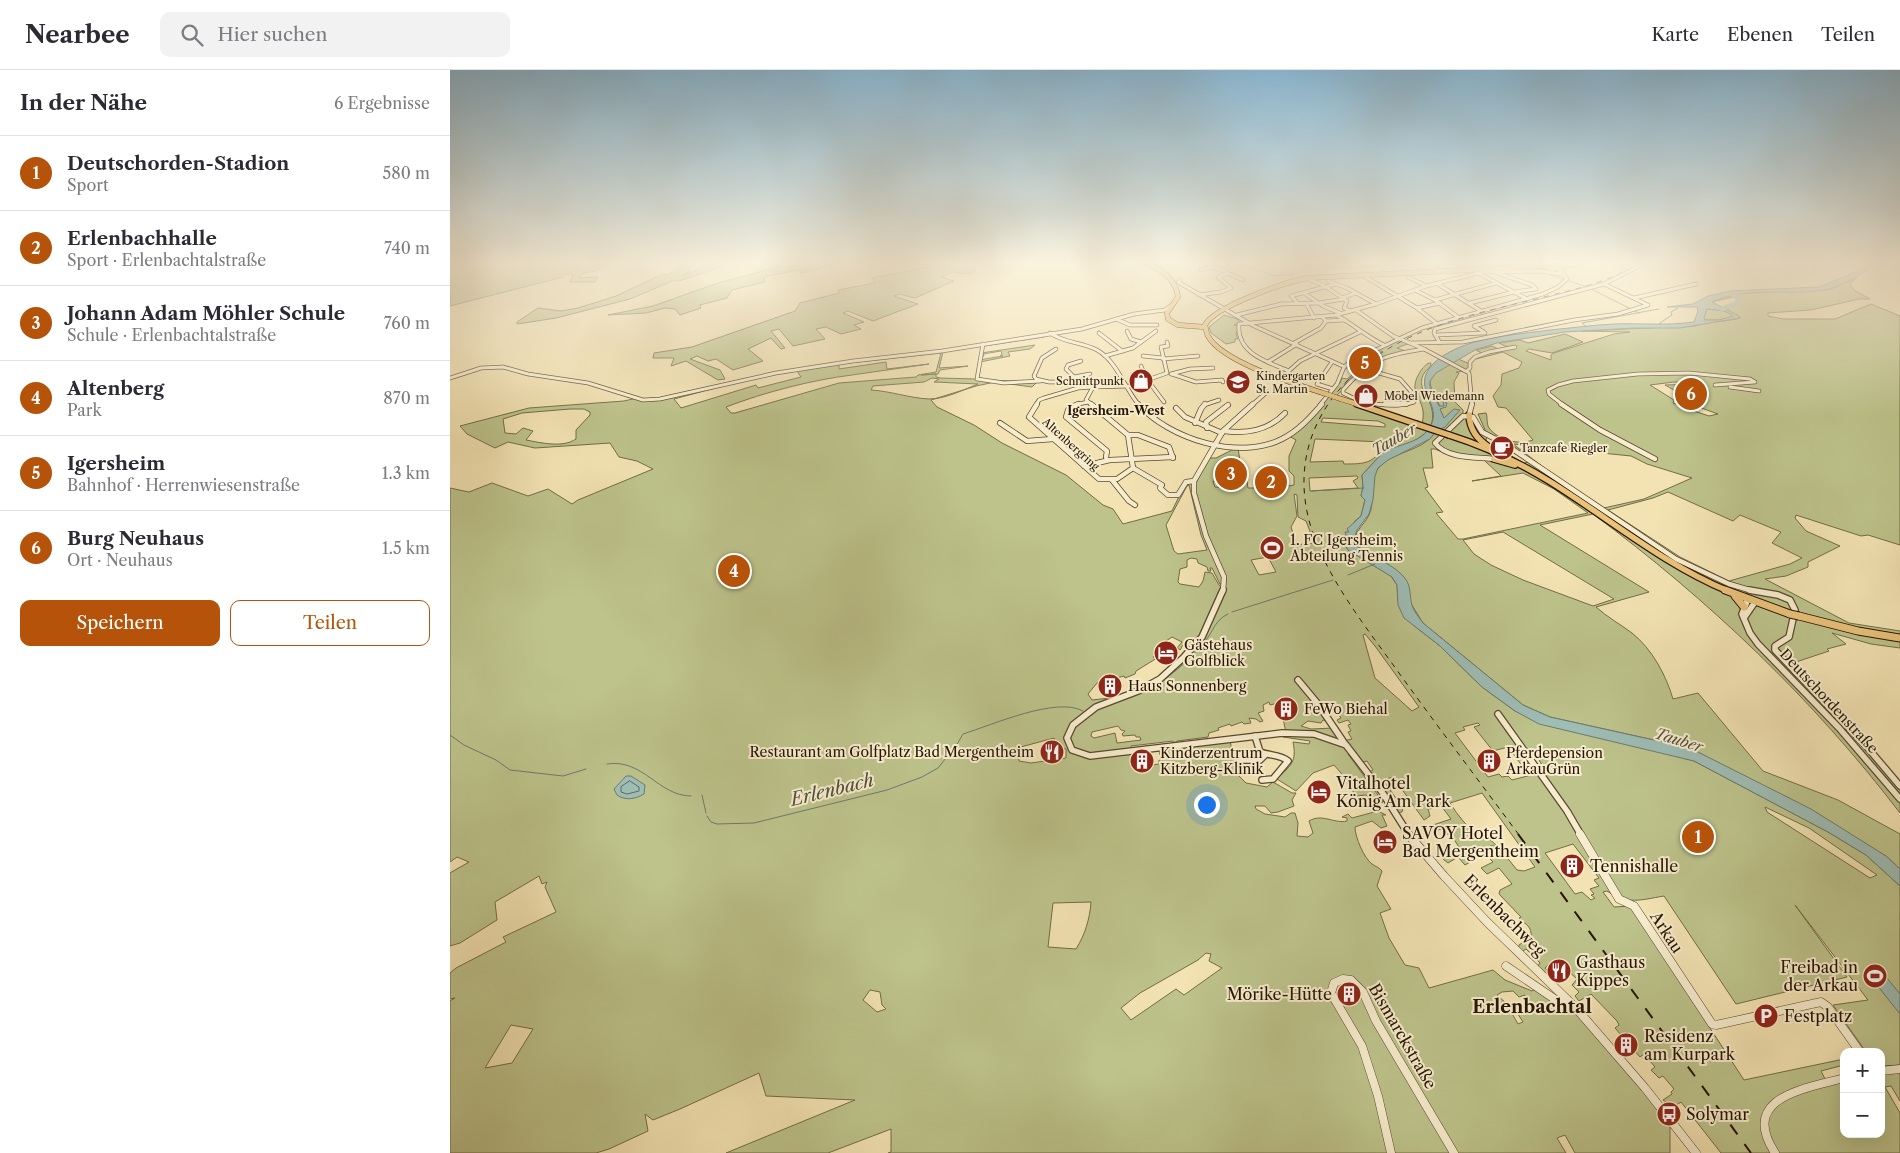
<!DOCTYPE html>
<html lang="de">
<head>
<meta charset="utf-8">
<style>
  :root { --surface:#fff; --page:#f2f2f3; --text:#2b2b33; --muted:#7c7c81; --line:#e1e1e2; --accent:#b45309 }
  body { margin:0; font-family:"Libre Caslon Text",serif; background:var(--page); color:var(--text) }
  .controls { position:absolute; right:15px; bottom:15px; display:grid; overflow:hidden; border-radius:10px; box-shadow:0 5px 20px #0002 }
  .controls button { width:45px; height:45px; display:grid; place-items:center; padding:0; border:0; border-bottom:1px solid var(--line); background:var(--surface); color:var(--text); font:25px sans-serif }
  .you { position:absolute; left:756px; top:734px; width:18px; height:18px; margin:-12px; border:4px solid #fff; border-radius:50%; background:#1a73e8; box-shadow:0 0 0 8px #1a73e833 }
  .badge { display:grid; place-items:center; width:32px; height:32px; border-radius:50%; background:var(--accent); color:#fff; font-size:16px; font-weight:700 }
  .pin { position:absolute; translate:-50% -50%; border:2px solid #fff; box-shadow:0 1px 5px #0006 }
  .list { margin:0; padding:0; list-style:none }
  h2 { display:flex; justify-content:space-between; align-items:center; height:65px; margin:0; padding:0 20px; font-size:21px }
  h2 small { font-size:16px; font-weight:400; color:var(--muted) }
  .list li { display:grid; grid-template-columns:32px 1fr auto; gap:15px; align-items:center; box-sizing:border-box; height:75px; padding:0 20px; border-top:1px solid var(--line) }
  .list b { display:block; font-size:19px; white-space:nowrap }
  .list p { margin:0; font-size:16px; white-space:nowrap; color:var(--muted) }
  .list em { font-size:16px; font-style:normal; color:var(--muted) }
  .actions { display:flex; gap:10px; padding:15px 20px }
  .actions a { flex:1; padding:11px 0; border:1px solid var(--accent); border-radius:10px; text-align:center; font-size:18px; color:var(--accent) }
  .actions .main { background:var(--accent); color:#fff }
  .icon { flex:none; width:28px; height:28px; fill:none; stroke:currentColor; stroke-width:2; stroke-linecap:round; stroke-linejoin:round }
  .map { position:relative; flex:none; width:1450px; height:1083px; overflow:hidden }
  header { display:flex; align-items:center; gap:30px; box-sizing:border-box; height:70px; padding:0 25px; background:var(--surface); border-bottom:1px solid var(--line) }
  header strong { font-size:24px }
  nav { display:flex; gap:28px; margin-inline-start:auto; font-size:18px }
  .search { width:350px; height:45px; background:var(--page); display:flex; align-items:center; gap:12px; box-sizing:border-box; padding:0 18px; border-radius:10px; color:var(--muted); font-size:19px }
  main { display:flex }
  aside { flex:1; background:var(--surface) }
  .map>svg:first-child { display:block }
</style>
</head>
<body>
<header>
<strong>Nearbee</strong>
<div class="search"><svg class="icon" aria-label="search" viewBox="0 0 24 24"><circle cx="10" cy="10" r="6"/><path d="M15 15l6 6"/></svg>Hier suchen</div>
<nav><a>Karte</a><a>Ebenen</a><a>Teilen</a></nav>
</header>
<main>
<aside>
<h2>In der Nähe<small>6 Ergebnisse</small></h2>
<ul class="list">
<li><span class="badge">1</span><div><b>Deutschorden-Stadion</b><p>Sport</p></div><em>580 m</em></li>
<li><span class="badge">2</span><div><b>Erlenbachhalle</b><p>Sport · Erlenbachtalstraße</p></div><em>740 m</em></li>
<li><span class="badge">3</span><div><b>Johann Adam Möhler Schule</b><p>Schule · Erlenbachtalstraße</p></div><em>760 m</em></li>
<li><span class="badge">4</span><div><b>Altenberg</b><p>Park</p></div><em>870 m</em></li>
<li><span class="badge">5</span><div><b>Igersheim</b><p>Bahnhof · Herrenwiesenstraße</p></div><em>1.3 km</em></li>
<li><span class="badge">6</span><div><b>Burg Neuhaus</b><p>Ort · Neuhaus</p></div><em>1.5 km</em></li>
</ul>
<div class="actions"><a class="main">Speichern</a><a>Teilen</a></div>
</aside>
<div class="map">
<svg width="1450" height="1083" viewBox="0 0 1450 1083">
  <rect width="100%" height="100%" fill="#f3e3b3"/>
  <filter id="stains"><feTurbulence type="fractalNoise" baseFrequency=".004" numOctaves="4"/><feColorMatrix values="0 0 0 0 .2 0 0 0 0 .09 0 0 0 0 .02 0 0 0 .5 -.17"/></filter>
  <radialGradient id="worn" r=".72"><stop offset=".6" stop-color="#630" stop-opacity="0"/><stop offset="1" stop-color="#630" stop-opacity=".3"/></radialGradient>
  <g fill="#bdc38b" stroke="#726c46" fill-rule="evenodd">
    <path d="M0 193H158C146 206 137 198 128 208L148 207 145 212H120L123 204H115L113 207 0 236Z"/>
    <path d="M239 193H247L237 198 241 200 232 206 263 194 271 197 229 211 225 210 180 229 106 248 67 254V252L88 238 111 241 128 238 166 226 213 204 218 205Z"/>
    <path d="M356 193H392L351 203 348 200 314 207 315 212 282 220 277 228 250 235 251 238 230 245 225 239 215 238 196 243 158 245 203 236 268 213 328 197Z"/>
    <path d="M497 193H525V200L519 204 503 202 491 207 504 211 465 228 449 224 444 226 468 234 423 251 398 241 393 243 414 252 404 255 411 259 391 264 376 257 366 259 375 269 343 276 329 259 321 261 335 278 331 279 321 268 298 279 313 291 283 300 266 289 258 291 247 286 240 289 270 300 275 309 268 310 236 291 221 296 224 288H203L204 283 242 277 345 241 350 233 389 223 388 220 425 213 422 208 499 193Z"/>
    <path d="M1407 208 1400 214 1404 220 1420 229H1409L1361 240 1318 243V246L1333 249H1385L1421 234 1450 246V475L1418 465 1411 466 1346 445 1345 448 1356 461 1390 476 1358 492V497L1336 506 1315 509 1399 553 1450 561V578L1421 574 1382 563 1396 574 1377 579 1379 581 1340 594 1450 716V743C1363 629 1258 529 1143 444L1090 455 1199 522 1146 537C1157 547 1170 554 1182 563 1202 579 1216 605 1223 629L1248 623 1313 701 1388 730 1450 764V799L1436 786 1240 678 1100 647 1073 635 973 553 935 492 905 475C903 461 913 457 919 445 926 431 918 409 929 397 943 381 971 382 984 364 988 359 991 344 990 338 987 324 971 313 988 300 994 296 1002 293 1008 289L1020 294 1017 301 1006 302 1009 303 1004 312 1005 332 1013 340V345H1019L1037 367 1036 370 1038 373 1074 393 1079 392 1036 362 1028 344 1036 343C1038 348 1036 353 1039 358 1049 371 1069 375 1083 370L1056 338 1048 337 1043 326 1051 315 1052 304 1069 298 1072 292 1053 282 1026 289 1025 287 1033 284 1026 280 1042 276 1048 279 1059 278 1049 273 1070 270 1078 273 1115 264 1133 272 1102 283 1079 279 1076 281 1101 290V285L1104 283 1164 264 1180 262 1131 261 1245 256C1260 251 1275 252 1290 248L1274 237 1287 233V226L1262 232 1274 227 1292 223 1381 219ZM1224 312 1249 313 1250 314 1215 315 1236 327 1231 329 1232 331 1268 344 1259 346 1232 337 1229 335 1234 337 1238 334 1230 331 1226 334 1223 333 1224 330 1200 315ZM1063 374 1181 386 1197 394 1242 408 1194 429 1154 438 1101 403ZM981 379H985L1001 386 1034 390 1051 406 1022 411 1073 403 1104 419 1138 443 1013 469H1008L986 443 993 442 975 418 978 417 973 398H983ZM1218 422 1283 451 1290 445 1331 462 1322 473 1352 488 1340 494 1279 511 1230 487 1158 440 1203 428ZM1053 462 1164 529 1143 536 1073 510 1041 495 1024 484 1013 470Z"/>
    <path d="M1257 239 1275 241 1284 246 1269 250H1255L1254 248Z"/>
    <path d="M774 245 787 249 791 253 784 255 789 256 786 264 788 269H785V272L776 274 761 263 759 257Z"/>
    <path d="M600 263 594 267 534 276 531 283 585 275 580 279 558 282 560 286 530 292 527 307 538 310 587 312 582 317 545 312 526 316 481 330 487 337 524 355 552 373 616 405 653 435 663 439 673 454 722 441 736 412H747V408L759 388H766L786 378H788L790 391 778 392 779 397 768 398 770 412 763 411 765 417 780 418V413H793L797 411 798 418H801L837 417 836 405 839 416 844 415V406L839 401V386L846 370 839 366 846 361 886 315 890 313 892 308 897 309 933 281 925 284 919 283 948 268 960 273 947 278 958 282 932 287 904 309 900 308 894 315 897 316 887 325 972 354C979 326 953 326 972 299 976 295 976 293 981 293 981 298 978 298 975 302 968 311 973 321 977 330L979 331C991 358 972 368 949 378 944 379 938 380 934 383 926 388 919 398 912 405L913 417 911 426 915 430 911 446 905 451 899 462 894 466V474L898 480 941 506 947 515 948 530 962 554 990 576 1032 617 1065 641 1244 691 1378 762 1416 785 1450 816V995L1431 996V982H1416L1383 935 1418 930 1345 835 1397 907 1286 934 1214 826C1190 830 1178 835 1157 821L1153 822 1164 837 1180 836 1294 1010 1394 989V995L1371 1001 1377 1013 1394 1008V1064H1431V1001L1450 999V1031L1441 1016 1435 1017 1450 1043V1083H1271L1231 1032 1223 1037 1221 1033H1217L1213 1030 1222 1024 1221 1022 1224 1019 1213 1006 1209 1008 1201 1000 1205 997 1194 984 1190 987 1183 979 1188 975 1177 962 1172 966 1165 958 1169 955 1167 951 1141 924 1129 931 1125 926 1129 922 1122 915 1127 909 1105 889 1095 898 1102 905 1097 909 1086 898 1090 893 1076 879 1070 883 1068 881 1069 875 1081 867C1082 856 1076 855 1069 848L1071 847 1049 824 1050 820 1062 814 1049 798 1037 804 1031 798 1043 792 1029 778 1018 783 1017 785 1022 791 1015 795 1008 787 998 793 993 789 1011 780 1001 765 997 764 995 759 986 760 983 755 1001 749 992 737 978 739 980 746 974 750 943 707 933 710 953 738 952 742 946 743 918 703 923 700 917 691 910 693 904 685 898 684 933 732 927 734 916 725 906 726 896 711 897 710 884 695 863 703 846 721 827 709C841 695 847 692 843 672L859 674 860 671 833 667 830 663H836L833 648 846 638 844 632 839 630 820 635 819 632 813 635 814 641 808 643 813 651 810 652 806 649 799 648 801 653 794 654 792 652 781 656 780 654 768 658 769 660 759 663 758 667 727 671 726 675 780 671 787 704 796 713 817 717 823 712 842 723H846L842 730 844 736 828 742 821 743 815 736H805L806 739 815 744 835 747 841 743H845L848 753 847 766 858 767 863 763 859 751C872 743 884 754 897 751V748L892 747 898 744 902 748 928 741 936 745H932L937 756 931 758 922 751 905 757C905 767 914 788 922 794 926 797 929 797 932 801L927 816 941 839 930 843 939 868 955 895 969 898 979 918 1043 900 1055 910 1082 921 1087 918 1125 937 1220 1054V1083H1125L1115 1065 1107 1068 1116 1083H438L441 1082V1059L378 1083H276L405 1030 316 1026 309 1003 230 1039 203 1050 195 1044 198 1061 159 1079 146 1083H0V931L5 928 0 929V903L6 898 56 872 53 867 106 842 95 817 97 812 92 814 89 806 45 832 47 850 10 873 0 876V803L19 792 7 787 0 792V418L19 422 42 413 78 426 98 419 122 434 128 430 203 399 187 391 169 387 160 373 85 378 58 372 45 378 17 364 10 356 79 338 174 331 187 328 199 330 298 308 403 291 473 284ZM532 276 530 287 534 286 533 284 551 281 552 284 550 286H553L529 290 526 309 490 308 486 307V304L471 305 488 304 490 300 518 296 489 298 493 282ZM491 283 486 302 468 305 466 307 389 313 285 343H281L276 337C315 322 362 310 402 305L479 294 437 299 436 292 389 299V294ZM347 301 351 307 308 318 306 315 231 338 224 329 307 307ZM482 308 489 309 484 312 528 314C513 320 495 329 479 329 459 328 440 321 421 320L423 316 474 312ZM120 339H134L140 342V345L126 360V369C113 378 92 373 76 370L83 361 73 358 66 364 55 363 53 349 72 343ZM873 348 928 351 935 354V357L871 352ZM865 369 933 372C927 394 914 394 894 394L893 391 860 392ZM907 406 908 408 903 411 908 418 860 421 859 408ZM739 415 751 465 757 480 728 484 724 481 716 455 737 416ZM844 424 847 425 848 447 856 451 865 474 860 473 847 475 841 457 847 446ZM818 487 826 502 809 505 801 490ZM741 488 747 489 748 493 757 497 758 501H761L760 498H762L770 514 774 515 773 518 769 515 762 503 755 502 753 511 749 517 730 514 728 512 730 499 737 497V490ZM915 564 925 576 969 637 962 641 925 608 913 565ZM722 567 732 572 727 578 730 580 733 575H737L736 578H742L700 615 668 627 642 630 638 624 647 613 674 606 675 608 685 604 686 601 707 588 703 587 712 579 713 573ZM880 634 883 635 890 644 889 645 891 648 887 650 889 653 898 650 901 654 898 655 901 661 898 662 902 669 893 671 884 658 861 659 851 656 858 651 871 653 873 650 881 652 871 638ZM1028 653 1030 655 1024 657 1043 681 1058 677 1073 697 1089 703 1062 710 1058 706 1052 707 1049 704 1038 707 1005 663 1015 660 1013 657ZM668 656 671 660 675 661 672 664 673 666 685 665 686 667H690L691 670 667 673 665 663 644 668 641 666 642 662ZM604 668 606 677 616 679V688L581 693 569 691 568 681 545 684ZM723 671 724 675 708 677 710 685 714 688 709 690V694L688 697 687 692H683L681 676ZM1072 679 1079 684 1087 686 1094 699 1090 703 1087 699 1080 697 1067 680ZM1032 723 1085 797 1074 801 1067 800 1055 785 1046 784 1040 776H1047L1034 764 1028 767C1017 756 1008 746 1000 733ZM1315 737 1359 758 1427 805 1420 808 1317 742ZM1123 774 1149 808 1144 810 1149 816 1140 819 1144 824 1141 825 1145 828 1141 830 1132 822 1125 824 1095 783ZM641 832C640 848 635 865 626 879L598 877 603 833ZM756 883 761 884 759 891 772 898 734 925 726 919 681 950 671 938 690 923 748 890ZM420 920 430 922 432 935 436 939 427 942 413 930ZM1063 921 1069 927 1075 925 1074 939 1066 941 1073 952 1068 954 1056 933 1047 925 1052 922ZM61 955 83 959 62 993 35 998Z"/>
  </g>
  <g fill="#9ebdb5" stroke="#6e796d" fill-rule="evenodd">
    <path d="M1410 193H1418L1416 201C1402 209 1390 217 1374 220 1336 226 1298 216 1262 232L1289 246 1290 248 1230 258H1184L1115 262 1047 273 1025 280 986 303 980 311V317L989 336H994L993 331 997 333 996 337 990 339 994 348 1004 339 1010 340 995 357 986 361 980 369 938 390 928 398 925 406 923 430 919 444 907 460 904 468 905 475C920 487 941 492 954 507 963 517 958 529 964 540 966 544 970 549 973 553L1073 635 1100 647 1240 678 1361 739 1436 786 1450 799V816L1416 785 1378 762 1244 691 1089 654 1065 641 1032 617 990 576 954 548 948 535 947 515 942 507 898 480 894 473V466L896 465 895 462H899L897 459 911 446 915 430 911 426 913 417 912 405C919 398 926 389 933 383 948 373 972 374 981 355 992 334 961 318 982 295 1009 267 1065 265 1100 260 1121 258 1143 255 1164 254 1191 253 1217 256 1244 252L1248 241 1247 237H1217L1243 234 1258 226 1280 221 1369 217 1408 201 1411 198ZM1257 239 1275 241 1283 246 1269 250H1255L1254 248Z"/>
    <path d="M176 706H181L195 715 194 724C186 729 175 731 167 725L164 719Z"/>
    <path d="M1428 897 1450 924V944L1415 900Z"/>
  </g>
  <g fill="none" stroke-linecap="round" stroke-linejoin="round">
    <path stroke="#62685a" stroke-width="1" d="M180 711 189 717V721L177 724 171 722V717Z"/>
    <g stroke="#6e796d" stroke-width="1">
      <path d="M784 193 826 206 845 204"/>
      <path d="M1388 193 1411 198"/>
      <path d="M1095 203 1115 210"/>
      <path d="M1119 211 1137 217"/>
      <path d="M1141 219 1189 243"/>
      <path d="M1210 255V253L1222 245 1221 242 1228 238"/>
      <path d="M1136 257 1132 253 1209 239"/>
      <path d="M862 421 914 418"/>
      <path d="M898 505 925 494"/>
      <path d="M782 542 883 510"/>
      <path d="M685 625C712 615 737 593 756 570 764 560 765 550 778 544"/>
      <path d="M0 665 14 675 46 690 60 700 113 706 136 699"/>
      <path d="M506 676 513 664C542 655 607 626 633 641"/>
      <path d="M157 694C193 688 208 726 241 726"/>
      <path d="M252 725 256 743"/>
      <path d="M257 746 261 752 267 754 304 753 437 720 472 707 488 698 504 678"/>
    </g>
    <path stroke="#9ebdb5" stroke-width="5" d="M1272 239 1287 233 1288 228 1282 224"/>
    <defs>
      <g id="minor-far3">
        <path d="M868 193 883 196 962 193"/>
        <path d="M985 193 988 196"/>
        <path d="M1007 193 1009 196"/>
        <path d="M1032 193H1060"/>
        <path d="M751 200 765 197"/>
        <path d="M777 203 793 210"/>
        <path d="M1028 203 1077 229"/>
        <path d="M914 206 967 238 986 253"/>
        <path d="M958 207 976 216"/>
        <path d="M855 208 873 215 897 231 894 238 900 241"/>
        <path d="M730 210 728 212 804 256 895 297"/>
        <path d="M878 211 897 218 926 234"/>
        <path d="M986 213 1031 241"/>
        <path d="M965 220 985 230 1008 247"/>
        <path d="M854 223 873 236 890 243"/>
        <path d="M749 225 771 222 781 218 768 207 776 204V202L758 195"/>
        <path d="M892 228 906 223"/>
        <path d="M1184 228 1246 214"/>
        <path d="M985 230 1046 213"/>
        <path d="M848 233 841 226 886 214"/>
        <path d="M856 233 864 248"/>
        <path d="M1020 233 1064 222 1086 219 1082 215 1047 203"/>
        <path d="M967 238 990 233"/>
        <path d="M906 240 943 266 974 279 1019 303 1022 335"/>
        <path d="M787 245 831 234 869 233 894 229"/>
        <path d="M886 245C903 254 917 267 934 275"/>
        <path d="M666 249 680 255H707"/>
        <path d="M876 251 895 250"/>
        <path d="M677 261 681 269 691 272"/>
        <path d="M1034 262 1024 256 1046 250"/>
        <path d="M600 263C614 273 632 272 647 280 667 291 675 319 689 335"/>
        <path d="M649 263 672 281"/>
        <path d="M987 265 1035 263"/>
        <path d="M844 273 871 258 876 251 872 247"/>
        <path d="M960 273 1013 272 1124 250 1168 244 1198 235 1154 214"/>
        <path d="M990 273 984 263 985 259 1154 214 1195 193"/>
        <path d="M533 274 527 309 554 313 591 311"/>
        <path d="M606 279 592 288 584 306 586 309 599 312H626"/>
        <path d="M655 286 683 278 706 261"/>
        <path d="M693 286 713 288"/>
        <path d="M713 289 748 286"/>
        <path d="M818 292 847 274"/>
        <path d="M882 292 867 314 883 319"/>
        <path d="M691 296 696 308 714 332"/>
        <path d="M915 299 950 309 965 326 964 332C942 339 913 334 893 323V320C920 289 934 285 974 279"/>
        <path d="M839 301C817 292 786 283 789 254L886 245 926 234 976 216 1033 202 1088 201 1112 204"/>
        <path d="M1017 301 1020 298V292L1025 287 1039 282 1065 277"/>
        <path d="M721 304 740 299 763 298"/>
        <path d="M722 304 746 312 772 310 773 312"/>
        <path d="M624 307 640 304"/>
        <path d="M832 307 850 291 910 262"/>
        <path d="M0 308 31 298 53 297 78 304 138 313 193 330 210 329 326 303 403 291 492 281 632 259 684 244 715 240 723 234"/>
        <path d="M627 315 624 307 616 299 618 295 631 291"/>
        <path d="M643 317 680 316 717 303 711 277 718 276 717 272"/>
        <path d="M1280 317 1309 321"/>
        <path d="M586 335 589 330 594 328 628 318 643 317"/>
        <path d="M624 335 638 332"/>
        <path d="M642 335 636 330 643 317"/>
        <path d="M754 335 769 330"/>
        <path d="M802 335 817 322"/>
        <path d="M870 335 887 314 894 297 900 292 972 258 1093 224 1108 217 1117 209 1108 198"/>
        <path d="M1113 335 1099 324 1098 320 1108 315 1123 311 1188 304 1239 303 1300 309 1305 312 1265 315"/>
      </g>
      <g id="minor-far2">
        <path d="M587 334 579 347 649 409H667L683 398 678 365 641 334"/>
        <path d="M628 334 618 340 616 347 657 381 656 387"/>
        <path d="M688 334C719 369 789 391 832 369 848 361 860 348 872 334"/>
        <path d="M935 334H956"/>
        <path d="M1111 334 1150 360 1205 389"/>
        <path d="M726 338 735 347 772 363"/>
        <path d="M1019 345 1022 334"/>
        <path d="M550 353 577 371 603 369"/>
        <path d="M745 353 751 339 755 334"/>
        <path d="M757 358 756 352 778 335"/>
        <path d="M774 361C797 364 818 361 835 343"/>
        <path d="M678 365H688L719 377 723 388"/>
        <path d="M1044 389C1026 387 997 389 985 373L1013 346 1023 347 1032 362 1055 374 1226 489 1279 514 1303 521"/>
        <path d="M634 396 660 390 723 387"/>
        <path d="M683 398 712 415 710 418 718 425H728L736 412 744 411"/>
        <path d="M662 410 679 431 685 435"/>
        <path d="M773 521 774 507 756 466 744 423V411L773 361 803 334"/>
      </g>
      <g id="minor-far1">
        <path d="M773 520 752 567 733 588 710 609 688 621 646 637 623 655 617 668 622 680 640 686 832 663 864 664 896 675 932 722 959 765"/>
        <path d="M1299 520 1328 525 1340 530 1345 540 1339 567 1325 576V580L1417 677 1450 716"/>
        <path d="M1298 529 1292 544 1300 563 1308 574 1389 658 1450 729"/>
        <path d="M1294 548 1305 532"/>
        <path d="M848 610 868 634 895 674"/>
        <path d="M1048 644 1117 741 1131 765"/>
        <path d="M805 666 810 682C820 686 830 684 838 691L823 709 812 710"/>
        <path d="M788 690H810L815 685"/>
      </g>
      <g id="minor">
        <path d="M958 764 994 806 1037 852 1125 937 1195 1018 1246 1083"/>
        <path d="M1130 764 1169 829 1184 836 1262 954 1266 955 1371 932 1378 937 1410 982"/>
        <path d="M1056 896 1109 932 1125 937"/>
        <path d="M1431 1001 1450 999"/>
        <path d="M941 1083 928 1026 912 976 881 923 884 913 893 909 901 910 913 922 926 951 1004 1083"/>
        <path d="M1325 1083C1289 1027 1354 1019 1394 1008"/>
      </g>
      <g id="major-far2">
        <path d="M696 193C712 200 726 209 728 227L717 243 718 249 728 255 755 257"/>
        <path d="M1101 194 1109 197 1102 199 1095 196Z"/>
        <path d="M1109 197 1131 193"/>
        <path d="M857 208 1095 196"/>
        <path d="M854 209C833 213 764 237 755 255 756 258 756 263 758 266 772 292 845 314 873 323"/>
        <path d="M891 329 910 335"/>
      </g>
      <g id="major-far1">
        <path d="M907 334 966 354"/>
        <path d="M1019 345C1020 360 1027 369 1039 377"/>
        <path d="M999 365C1034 376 1068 392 1099 411 1159 448 1213 494 1278 521"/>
        <path d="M1044 389 1065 395"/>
      </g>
      <g id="major">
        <path d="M1275 520 1340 544"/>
        <path d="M1285 526 1294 537"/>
        <path d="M1349 546 1408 561 1450 568"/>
      </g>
    </defs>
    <use href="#minor-far3" stroke="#59482d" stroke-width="4.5"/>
    <use href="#minor-far2" stroke="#59482d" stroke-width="6"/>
    <use href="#minor-far1" stroke="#59482d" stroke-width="8"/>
    <use href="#minor" stroke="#59482d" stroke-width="9"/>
    <use href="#major-far2" stroke="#261400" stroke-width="5.5"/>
    <use href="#major-far1" stroke="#261400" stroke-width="8"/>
    <use href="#major" stroke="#261400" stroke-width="9"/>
    <use href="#minor-far3" stroke="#f7edce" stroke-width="3"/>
    <use href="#minor-far2" stroke="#f7edce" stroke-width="4.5"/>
    <use href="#minor-far1" stroke="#f7edce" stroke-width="5.5"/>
    <use href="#minor" stroke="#f7edce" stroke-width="8"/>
    <use href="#major-far2" stroke="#eac27a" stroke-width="4.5"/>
    <use href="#major-far1" stroke="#eac27a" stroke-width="5.5"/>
    <use href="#major" stroke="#eac27a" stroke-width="7"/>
    <path stroke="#261400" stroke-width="1" stroke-dasharray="5.5 5.5" stroke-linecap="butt" d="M1069 765C1029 711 988 657 949 603 919 561 884 518 865 469 830 377 882 301 967 264 1008 246 1054 237 1098 226 1130 218 1161 211 1190 193"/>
    <path stroke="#261400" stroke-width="2" stroke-dasharray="12 12" stroke-linecap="butt" d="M1068 764 1301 1083"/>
    <defs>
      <g id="major-bridge-far2">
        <path d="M854 209 857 208"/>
        <path d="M873 323 891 329"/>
      </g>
      <path id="major-bridge-far1" d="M966 354 999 365"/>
      <path id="major-bridge" d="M1340 544 1349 546"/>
    </defs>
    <use href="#major-bridge-far2" stroke="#261400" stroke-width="5.5" stroke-linecap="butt"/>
    <use href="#major-bridge-far1" stroke="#261400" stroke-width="8" stroke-linecap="butt"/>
    <use href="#major-bridge" stroke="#261400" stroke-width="9" stroke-linecap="butt"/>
    <use href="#major-bridge-far2" stroke="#eac27a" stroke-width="4.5"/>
    <use href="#major-bridge-far1" stroke="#eac27a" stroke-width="5.5"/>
    <use href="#major-bridge" stroke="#eac27a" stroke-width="7"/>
  </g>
  <linearGradient id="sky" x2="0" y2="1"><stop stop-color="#8ab8d4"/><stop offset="0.56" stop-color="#faf2dd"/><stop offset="1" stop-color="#faf2dd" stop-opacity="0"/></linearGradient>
  <rect width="1450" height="344" fill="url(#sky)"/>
  <defs>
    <symbol id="shop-disc" viewBox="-11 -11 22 22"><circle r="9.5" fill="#8f2418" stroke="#f7edce"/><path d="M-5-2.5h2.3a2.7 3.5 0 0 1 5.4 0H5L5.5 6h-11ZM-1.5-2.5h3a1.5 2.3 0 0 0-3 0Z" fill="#fff"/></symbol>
    <symbol id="school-disc" viewBox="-11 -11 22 22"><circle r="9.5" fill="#8f2418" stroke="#f7edce"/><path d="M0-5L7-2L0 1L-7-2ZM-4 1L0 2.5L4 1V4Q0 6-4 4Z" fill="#fff"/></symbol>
    <symbol id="cafe-disc" viewBox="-11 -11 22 22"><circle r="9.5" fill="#8f2418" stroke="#f7edce"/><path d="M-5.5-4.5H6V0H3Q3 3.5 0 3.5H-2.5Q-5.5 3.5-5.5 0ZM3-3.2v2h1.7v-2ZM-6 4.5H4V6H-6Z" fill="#fff"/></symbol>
    <symbol id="stadium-disc" viewBox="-11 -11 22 22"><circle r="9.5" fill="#8f2418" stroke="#f7edce"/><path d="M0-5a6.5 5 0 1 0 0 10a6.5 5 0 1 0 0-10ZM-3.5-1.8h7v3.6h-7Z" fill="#fff"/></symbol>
    <symbol id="hotel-disc" viewBox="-11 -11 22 22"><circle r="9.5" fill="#8f2418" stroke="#f7edce"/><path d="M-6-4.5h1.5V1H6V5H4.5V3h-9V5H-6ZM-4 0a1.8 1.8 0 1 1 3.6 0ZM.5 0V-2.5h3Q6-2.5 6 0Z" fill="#fff"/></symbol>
    <symbol id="building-disc" viewBox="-11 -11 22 22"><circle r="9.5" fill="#8f2418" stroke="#f7edce"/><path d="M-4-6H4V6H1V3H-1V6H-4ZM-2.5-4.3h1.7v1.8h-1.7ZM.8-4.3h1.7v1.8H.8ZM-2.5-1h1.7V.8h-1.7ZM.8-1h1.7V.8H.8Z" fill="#fff"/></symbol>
    <symbol id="restaurant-disc" viewBox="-11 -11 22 22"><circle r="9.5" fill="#8f2418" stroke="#f7edce"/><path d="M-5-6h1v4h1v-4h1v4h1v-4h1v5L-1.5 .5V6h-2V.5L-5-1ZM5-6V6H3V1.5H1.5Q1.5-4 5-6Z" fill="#fff"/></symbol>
    <symbol id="parking-disc" viewBox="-11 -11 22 22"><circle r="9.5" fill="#8f2418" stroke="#f7edce"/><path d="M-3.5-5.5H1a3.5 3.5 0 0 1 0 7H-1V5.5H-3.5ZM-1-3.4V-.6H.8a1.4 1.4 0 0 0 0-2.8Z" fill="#fff"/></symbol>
    <symbol id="bus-disc" viewBox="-11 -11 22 22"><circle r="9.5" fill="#8f2418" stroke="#f7edce"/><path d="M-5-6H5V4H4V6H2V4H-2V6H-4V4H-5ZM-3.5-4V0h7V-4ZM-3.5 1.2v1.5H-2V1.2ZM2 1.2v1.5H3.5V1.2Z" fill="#fff"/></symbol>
  </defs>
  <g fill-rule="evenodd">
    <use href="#shop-disc" x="677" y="297" width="28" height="28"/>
    <use href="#school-disc" x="774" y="298" width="28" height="28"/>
    <use href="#shop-disc" x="902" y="312" width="28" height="28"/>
    <use href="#cafe-disc" x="1038" y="364" width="28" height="28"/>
    <use href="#stadium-disc" x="808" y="464" width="28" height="28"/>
    <use href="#hotel-disc" x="702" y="569" width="28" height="28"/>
    <use href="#building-disc" x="646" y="602" width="28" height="28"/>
    <use href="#building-disc" x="822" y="625" width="28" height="28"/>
    <use href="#restaurant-disc" x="588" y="668" width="28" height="28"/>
    <use href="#building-disc" x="678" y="677" width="28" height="28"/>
    <use href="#building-disc" x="1025" y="677" width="28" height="28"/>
    <use href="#hotel-disc" x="855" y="708" width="28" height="28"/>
    <use href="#hotel-disc" x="921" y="758" width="28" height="28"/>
    <use href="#building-disc" x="1108" y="782" width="28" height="28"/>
    <use href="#restaurant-disc" x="1095" y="887" width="28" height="28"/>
    <use href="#stadium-disc" x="1411" y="892" width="28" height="28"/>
    <use href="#building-disc" x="885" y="910" width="28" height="28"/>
    <use href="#parking-disc" x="1302" y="932" width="28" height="28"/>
    <use href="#building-disc" x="1162" y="961" width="28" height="28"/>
    <use href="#bus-disc" x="1205" y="1030" width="28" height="28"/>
  </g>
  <g text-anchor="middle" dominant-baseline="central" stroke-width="4" stroke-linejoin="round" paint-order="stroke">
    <g font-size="11" fill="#261400" stroke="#f7edce" text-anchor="start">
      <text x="806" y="306">Kindergarten<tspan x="806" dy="13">St. Martin</tspan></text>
      <text x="674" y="311" text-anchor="end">Schnittpunkt</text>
      <text x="934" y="326">Möbel Wiedemann</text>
      <text x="1070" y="378">Tanzcafe Riegler</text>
    </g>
    <g font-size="11" fill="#261400" stroke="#f7edce">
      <text transform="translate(621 374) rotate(42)">Altenbergring</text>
    </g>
    <g font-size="12" font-weight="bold" fill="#261400" stroke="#f7edce">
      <text x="666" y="340">Igersheim-West</text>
    </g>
    <g font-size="14" fill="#261400" stroke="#f7edce" text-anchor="start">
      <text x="840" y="470">1. FC Igersheim,<tspan x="840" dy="16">Abteilung Tennis</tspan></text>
      <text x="734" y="575">Gästehaus<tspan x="734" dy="16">Golfblick</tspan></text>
      <text x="678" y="616">Haus Sonnenberg</text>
      <text x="854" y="639">FeWo Biehal</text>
      <text x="584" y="682" text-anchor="end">Restaurant am Golfplatz Bad Mergentheim</text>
      <text x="710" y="683">Kinderzentrum<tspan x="710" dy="16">Kitzberg-Klinik</tspan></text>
      <text x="1056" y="683">Pferdepension<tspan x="1056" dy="16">ArkauGrün</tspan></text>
    </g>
    <g font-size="14" fill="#261400" stroke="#f7edce">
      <text transform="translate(1379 631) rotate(47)">Deutschordenstraße</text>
    </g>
    <g font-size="15" font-style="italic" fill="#504f3f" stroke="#f7edce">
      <text transform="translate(944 369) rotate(-30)">Tauber</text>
      <text transform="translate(1229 670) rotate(17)">Tauber</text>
    </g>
    <g font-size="16" fill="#261400" stroke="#f7edce" text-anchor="start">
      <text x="886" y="713">Vitalhotel<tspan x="886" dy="18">König Am Park</tspan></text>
      <text x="952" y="763">SAVOY Hotel<tspan x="952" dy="18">Bad Mergentheim</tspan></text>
      <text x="1140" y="796">Tennishalle</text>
      <text x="1126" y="892">Gasthaus<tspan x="1126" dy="18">Kippes</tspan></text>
      <text x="1408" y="897" text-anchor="end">Freibad in<tspan x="1408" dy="18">der Arkau</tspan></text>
      <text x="882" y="924" text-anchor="end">Mörike-Hütte</text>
      <text x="1334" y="946">Festplatz</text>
      <text x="1194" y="966">Residenz<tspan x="1194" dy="18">am Kurpark</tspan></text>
      <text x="1236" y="1044">Solymar</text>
    </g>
    <g font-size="16" fill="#261400" stroke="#f7edce">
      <text transform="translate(1055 845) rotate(45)">Erlenbachweg</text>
      <text transform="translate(1217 862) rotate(57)">Arkau</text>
      <text transform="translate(953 966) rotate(60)">Bismarckstraße</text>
    </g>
    <g font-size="18" font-style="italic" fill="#504f3f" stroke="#f7edce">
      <text transform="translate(382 720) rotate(-14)">Erlenbach</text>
    </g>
    <g font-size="18" font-weight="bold" fill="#261400" stroke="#f7edce">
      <text x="1082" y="937">Erlenbachtal</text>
    </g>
  </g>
  <rect width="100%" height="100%" filter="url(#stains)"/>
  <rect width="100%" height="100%" fill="url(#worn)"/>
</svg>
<div class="controls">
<button>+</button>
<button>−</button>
</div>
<div class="you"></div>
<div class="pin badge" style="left:1248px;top:767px">1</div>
<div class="pin badge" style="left:821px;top:412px">2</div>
<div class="pin badge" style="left:781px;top:404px">3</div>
<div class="pin badge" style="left:284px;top:501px">4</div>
<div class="pin badge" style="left:915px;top:293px">5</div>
<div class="pin badge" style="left:1241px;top:324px">6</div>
</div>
</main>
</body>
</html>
